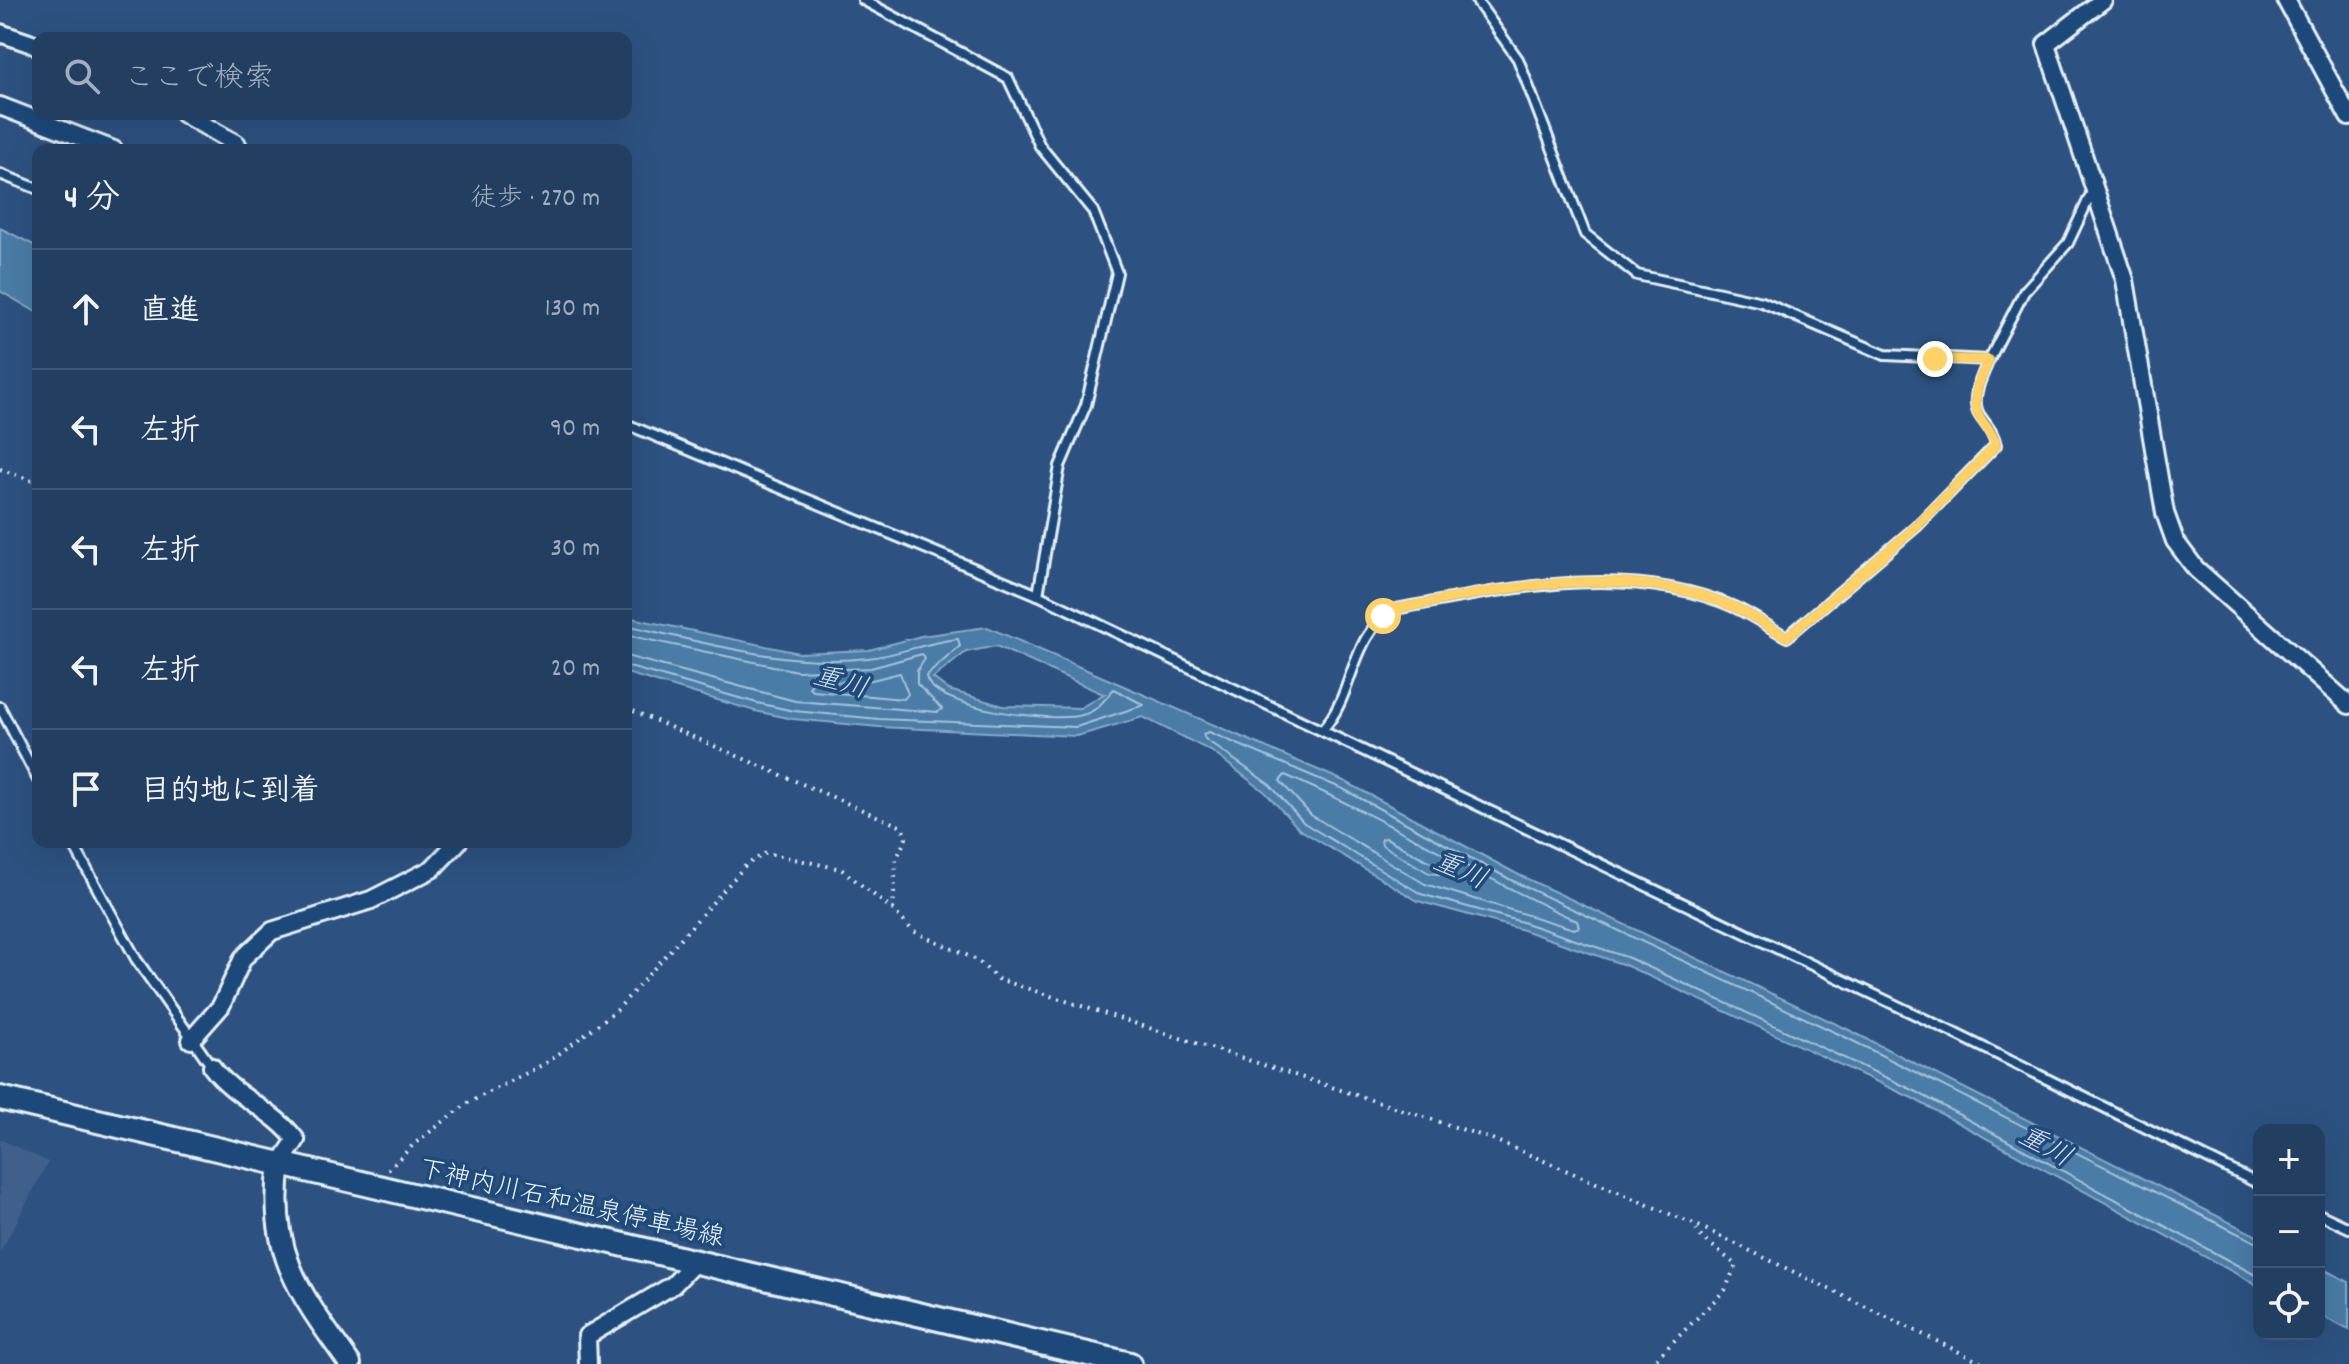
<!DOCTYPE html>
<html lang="ja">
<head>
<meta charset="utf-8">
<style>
  :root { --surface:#223e61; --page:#2a4567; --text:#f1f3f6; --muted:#a2aebd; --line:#3f5776 }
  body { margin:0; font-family:Dekko,"Klee One",sans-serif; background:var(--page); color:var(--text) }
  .controls { position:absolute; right:24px; bottom:24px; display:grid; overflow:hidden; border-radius:16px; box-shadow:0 8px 32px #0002 }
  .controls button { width:72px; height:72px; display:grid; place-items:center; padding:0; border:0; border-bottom:2px solid var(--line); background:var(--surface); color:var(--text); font:40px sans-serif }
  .stop { position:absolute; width:24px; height:24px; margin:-18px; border:6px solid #ffd166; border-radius:50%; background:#fff }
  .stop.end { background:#ffd166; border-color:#fff; box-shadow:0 2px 8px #0008 }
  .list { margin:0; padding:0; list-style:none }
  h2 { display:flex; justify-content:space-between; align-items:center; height:104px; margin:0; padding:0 32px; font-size:34px }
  h2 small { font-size:26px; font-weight:400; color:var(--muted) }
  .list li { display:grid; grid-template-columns:52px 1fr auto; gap:24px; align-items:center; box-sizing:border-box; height:120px; padding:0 32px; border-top:2px solid var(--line) }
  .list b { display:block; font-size:30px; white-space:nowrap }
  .list em { font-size:26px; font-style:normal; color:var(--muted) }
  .icon { flex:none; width:44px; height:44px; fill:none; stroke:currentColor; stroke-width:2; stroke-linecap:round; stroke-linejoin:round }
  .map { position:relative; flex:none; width:2349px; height:1364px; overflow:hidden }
  .search { position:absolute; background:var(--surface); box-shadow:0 8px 32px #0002; left:32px; top:32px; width:600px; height:88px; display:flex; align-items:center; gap:20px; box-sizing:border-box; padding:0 28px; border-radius:16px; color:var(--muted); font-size:30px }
  .panel { position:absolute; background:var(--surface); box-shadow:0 8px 32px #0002; left:32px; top:144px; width:600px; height:704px; border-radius:16px }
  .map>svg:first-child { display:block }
</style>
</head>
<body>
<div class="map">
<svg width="2349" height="1364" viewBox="0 0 2349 1364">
  <rect width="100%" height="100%" fill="#2d5281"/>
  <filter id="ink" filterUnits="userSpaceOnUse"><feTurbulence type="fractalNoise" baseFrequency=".0125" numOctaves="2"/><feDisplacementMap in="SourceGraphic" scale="16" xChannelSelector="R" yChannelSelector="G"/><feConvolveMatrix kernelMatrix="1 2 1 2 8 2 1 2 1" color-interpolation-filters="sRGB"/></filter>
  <g filter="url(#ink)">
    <path fill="#415f8b" d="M0 1139 48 1162 0 1253Z"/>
    <g fill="#487ba6" stroke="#88aac7" stroke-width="2" fill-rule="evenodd">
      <path d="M0 228 38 247V313L0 291Z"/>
      <path d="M626 617 799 653 869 650 921 636 987 627 1346 782 1517 874 1849 1030 2259 1237V1286L1912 1098 1625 965 1520 929 1418 901 1299 829 1265 792 1211 751 1143 717 1077 736 879 727 793 719 755 711 626 673ZM996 646 1103 694H1104L1080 708 1003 706 949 690 933 678 966 652Z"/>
      <path d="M2319 1267 2349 1282V1330L2319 1315Z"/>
    </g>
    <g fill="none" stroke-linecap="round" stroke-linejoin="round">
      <g stroke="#a8c2d7" stroke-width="2">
        <path d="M626 625C705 643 787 667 868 658 898 655 927 642 958 639L960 646 926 676C931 709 1055 723 1082 715 1099 711 1105 698 1114 689L1144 705 1076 727 879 719 794 711 757 703 626 666"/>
        <path d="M626 635 797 671 871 668 922 654 925 659 917 671V684L942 709 938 712 795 701 626 656"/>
        <path d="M900 673 908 694 904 699 813 691 809 687 813 683 872 680Z"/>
        <path d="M1285 775C1385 818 1478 876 1577 921L1579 927 1574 929 1425 884 1311 815 1280 781Z"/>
        <path d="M1386 838 1445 870 1446 875 1429 873 1382 845 1381 839Z"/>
        <path d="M2259 1244 1845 1037 1513 881 1343 789 1209 732 1203 734 1205 739 1270 785 1304 823 1421 894 1522 922 1629 958 1915 1091 2259 1277"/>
      </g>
      <defs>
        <g id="service">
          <path d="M863 0 1008 78 1040 146 1093 211 1117 273 1086 405 1060 466 1038 595"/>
          <path d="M1476 0 1518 59 1585 234 1637 275 1762 302 1885 355 1989 360 2024 292 2068 243 2092 192"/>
          <path d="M0 174 38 189"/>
          <path d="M626 424 1038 595 1954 1033 2259 1184"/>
          <path d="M0 707 38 780"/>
          <path d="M1323 729C1355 695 1350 632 1396 609 1505 589 1628 561 1734 607 1752 615 1769 627 1787 637L1916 527 1996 445C1994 433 1987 426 1980 416 1969 400 1982 376 1989 360"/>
          <path d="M72 842 136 959 212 1067"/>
          <path d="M2319 1214 2349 1228"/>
        </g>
        <g id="minor">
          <path d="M2103 0 2046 44 2125 280 2165 513 2175 541 2196 569 2349 705"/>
          <path d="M2286 0 2349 117"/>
          <path d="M0 33 38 46"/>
          <path d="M0 106 114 150"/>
          <path d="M184 114 237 144 234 150"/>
          <path d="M191 1040 221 1006 243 958 272 931 371 900 432 869 458 842"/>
          <path d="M212 1067C235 1098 273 1109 296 1140L280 1164"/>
          <path d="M588 1364 587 1336 673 1285 694 1263"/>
        </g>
        <path id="tertiary" d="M280 1164C267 1253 301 1295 350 1364"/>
        <path id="secondary" d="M0 1098 1130 1364"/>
      </defs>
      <use href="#service" stroke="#e8f1f8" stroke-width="14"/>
      <use href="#minor" stroke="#e8f1f8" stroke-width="22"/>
      <use href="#tertiary" stroke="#e8f1f8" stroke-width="26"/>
      <use href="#secondary" stroke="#e8f1f8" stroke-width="28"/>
      <g stroke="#e8f1f8" stroke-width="4" stroke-dasharray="2 6" stroke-linecap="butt">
        <path d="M0 469 38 483"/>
        <path d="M626 708 902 827 906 838 896 860 893 910"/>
        <path d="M388 1170 414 1144 468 1103 548 1062 617 1010 746 865 766 853 841 869 893 910 913 931 977 960 998 979 1492 1139 1703 1228 1984 1364"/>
        <path d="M1651 1364 1725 1290 1736 1265 1699 1235 1694 1226"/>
      </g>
      <use href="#service" stroke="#1f4a7a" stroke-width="8"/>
      <use href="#minor" stroke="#1f4a7a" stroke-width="16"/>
      <use href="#tertiary" stroke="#1f4a7a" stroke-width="20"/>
      <use href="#secondary" stroke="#1f4a7a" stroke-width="22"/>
    </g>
  </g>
  <g fill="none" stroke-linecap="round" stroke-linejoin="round" filter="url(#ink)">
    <path stroke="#ffd166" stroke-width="10" d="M1383 616 1396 609C1504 588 1628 561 1734 607 1752 615 1769 627 1787 637L1916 527 1996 445C1993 431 1980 423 1977 411 1972 393 1982 375 1989 360L1935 359"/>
  </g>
  <g text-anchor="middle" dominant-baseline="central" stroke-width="7" stroke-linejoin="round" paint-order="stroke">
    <g font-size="26" fill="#e8f1f8" stroke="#1f4a7a">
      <text transform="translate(571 1205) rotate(13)">下神内川石和温泉停車場線</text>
    </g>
    <g font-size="28" font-style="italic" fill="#d0dfec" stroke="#1f4a7a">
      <text transform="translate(840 685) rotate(16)">重川</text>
      <text transform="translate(1459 873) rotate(24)">重川</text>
      <text transform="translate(2044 1149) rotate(29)">重川</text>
    </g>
  </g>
</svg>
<div class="controls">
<button>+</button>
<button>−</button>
<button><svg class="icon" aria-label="locate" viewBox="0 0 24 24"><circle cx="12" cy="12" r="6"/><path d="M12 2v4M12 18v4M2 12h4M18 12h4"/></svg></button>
</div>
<div class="stop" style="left:1383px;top:616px"></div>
<div class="stop end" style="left:1935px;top:359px"></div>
<div class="search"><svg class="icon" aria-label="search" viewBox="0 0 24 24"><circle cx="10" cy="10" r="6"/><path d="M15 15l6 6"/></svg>ここで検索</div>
<section class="panel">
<h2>4 分<small>徒歩 · 270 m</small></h2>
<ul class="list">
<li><svg class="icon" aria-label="ahead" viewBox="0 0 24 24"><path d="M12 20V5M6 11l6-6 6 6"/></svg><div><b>直進</b></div><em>130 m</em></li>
<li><svg class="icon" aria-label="left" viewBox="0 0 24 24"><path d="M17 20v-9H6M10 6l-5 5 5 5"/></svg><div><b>左折</b></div><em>90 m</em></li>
<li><svg class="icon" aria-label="left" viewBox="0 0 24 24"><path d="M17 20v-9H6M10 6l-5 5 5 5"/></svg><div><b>左折</b></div><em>30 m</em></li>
<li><svg class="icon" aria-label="left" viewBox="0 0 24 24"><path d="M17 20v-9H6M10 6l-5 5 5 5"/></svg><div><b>左折</b></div><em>20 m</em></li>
<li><svg class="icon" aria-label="arrive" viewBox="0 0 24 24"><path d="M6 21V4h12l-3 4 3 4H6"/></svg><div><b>目的地に到着</b></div></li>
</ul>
</section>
</div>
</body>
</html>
